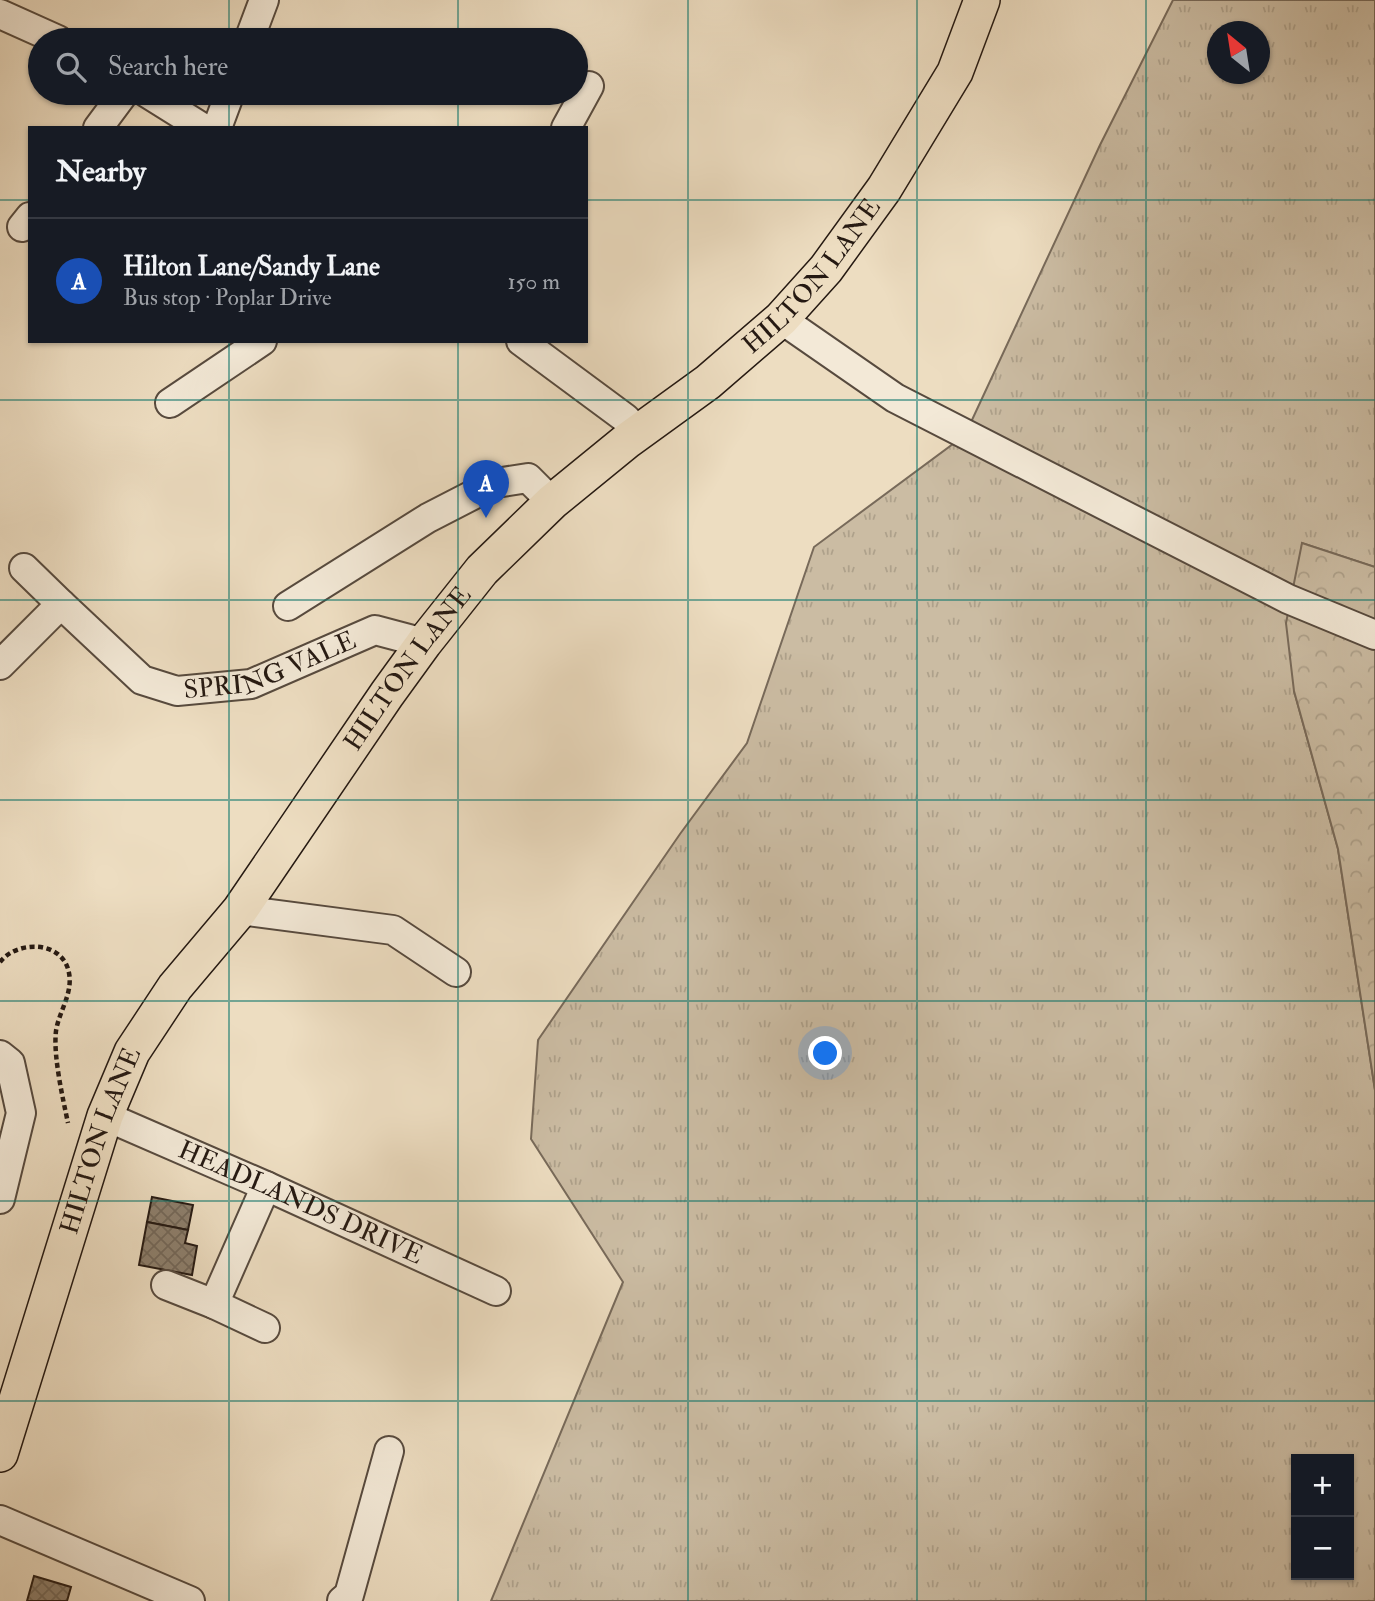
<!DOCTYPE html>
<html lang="en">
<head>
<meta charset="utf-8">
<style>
  :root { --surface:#171b24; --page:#20242c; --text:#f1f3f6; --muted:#9ea1a6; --line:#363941; --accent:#c59692 }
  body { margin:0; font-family:"IM FELL Double Pica",serif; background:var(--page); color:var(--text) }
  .controls { position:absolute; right:21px; bottom:21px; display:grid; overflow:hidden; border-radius:0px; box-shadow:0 2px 5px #0004 }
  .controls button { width:63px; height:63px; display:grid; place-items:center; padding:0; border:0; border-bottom:2px solid var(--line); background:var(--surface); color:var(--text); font:35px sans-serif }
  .compass { position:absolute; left:1207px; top:21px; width:63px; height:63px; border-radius:50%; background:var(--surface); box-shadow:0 2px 5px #0004; rotate:330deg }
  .you { position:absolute; left:826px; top:1054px; width:24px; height:24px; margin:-18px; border:5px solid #fff; border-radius:50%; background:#1a73e8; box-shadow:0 0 0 10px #1a73e833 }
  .badge { display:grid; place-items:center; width:46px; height:46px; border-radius:50%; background:var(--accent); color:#fff; font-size:23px; font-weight:700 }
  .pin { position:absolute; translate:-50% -58px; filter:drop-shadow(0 2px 4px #0008) }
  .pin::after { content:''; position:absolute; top:37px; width:24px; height:21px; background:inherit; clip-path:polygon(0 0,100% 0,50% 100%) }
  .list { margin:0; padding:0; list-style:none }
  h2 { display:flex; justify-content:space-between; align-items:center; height:91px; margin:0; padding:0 28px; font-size:30px }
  h2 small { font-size:23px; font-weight:400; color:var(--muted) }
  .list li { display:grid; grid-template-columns:46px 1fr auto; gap:21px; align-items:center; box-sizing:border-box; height:126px; padding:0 28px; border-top:2px solid var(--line) }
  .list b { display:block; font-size:26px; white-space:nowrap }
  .list p { margin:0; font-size:23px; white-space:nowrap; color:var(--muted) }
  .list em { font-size:23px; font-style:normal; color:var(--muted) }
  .icon { flex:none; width:38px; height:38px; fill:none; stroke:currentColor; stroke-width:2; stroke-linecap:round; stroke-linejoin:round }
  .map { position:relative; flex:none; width:1375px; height:1601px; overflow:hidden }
  .search { position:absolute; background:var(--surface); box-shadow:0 2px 5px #0004; left:28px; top:28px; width:560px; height:77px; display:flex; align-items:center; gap:18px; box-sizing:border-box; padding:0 24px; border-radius:38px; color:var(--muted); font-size:26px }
  .panel { position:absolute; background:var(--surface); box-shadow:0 2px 5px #0004; left:28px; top:126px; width:560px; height:217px; border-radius:0px }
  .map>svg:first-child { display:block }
</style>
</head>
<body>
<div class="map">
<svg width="1375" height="1601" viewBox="0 0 1375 1601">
  <defs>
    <pattern id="grass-tufts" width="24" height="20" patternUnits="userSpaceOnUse" patternTransform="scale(1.75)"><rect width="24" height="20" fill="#cbbca3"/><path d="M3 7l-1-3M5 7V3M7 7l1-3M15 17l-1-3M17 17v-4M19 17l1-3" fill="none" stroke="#aea18b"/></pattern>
    <pattern id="forest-crowns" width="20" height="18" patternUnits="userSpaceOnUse" patternTransform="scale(1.75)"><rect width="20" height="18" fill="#cbbca3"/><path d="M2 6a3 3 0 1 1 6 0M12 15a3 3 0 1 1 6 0" fill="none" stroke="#aea18b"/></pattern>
    <pattern id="building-cross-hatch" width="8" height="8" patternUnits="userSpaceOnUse" patternTransform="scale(1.75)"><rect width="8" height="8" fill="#8d7f6d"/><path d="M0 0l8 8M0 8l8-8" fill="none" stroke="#736758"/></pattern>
  </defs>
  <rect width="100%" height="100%" fill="#edddc1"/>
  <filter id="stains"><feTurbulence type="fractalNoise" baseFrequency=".00286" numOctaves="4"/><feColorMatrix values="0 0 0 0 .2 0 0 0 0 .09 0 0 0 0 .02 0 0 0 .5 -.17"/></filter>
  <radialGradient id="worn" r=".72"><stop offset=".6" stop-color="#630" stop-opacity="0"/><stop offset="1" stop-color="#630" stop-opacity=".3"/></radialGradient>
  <path fill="url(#grass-tufts)" stroke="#786a5a" stroke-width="2" fill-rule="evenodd" d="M1173 0H1375V567L1302 543 1294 691 1338 849 1375 1090V1601H491L623 1282 531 1139 538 1040 680 834 747 743 814 547 965 435 1100 145ZM1218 32H1260V74H1218ZM1296 1459H1349V1575H1296Z"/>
  <path fill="url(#forest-crowns)" stroke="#786a5a" stroke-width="2" d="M1302 543 1375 567V1090L1338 849 1294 691 1286 623Z"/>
  <g fill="url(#building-cross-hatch)" stroke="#251912" stroke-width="2">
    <path d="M152 1197 193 1205 188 1230 147 1222Z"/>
    <path d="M147 1222 188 1230 185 1243 197 1246 192 1275 139 1265Z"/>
    <path d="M34 1576 71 1587 67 1601H27Z"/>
  </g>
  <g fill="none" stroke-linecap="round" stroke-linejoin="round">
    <defs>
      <g id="minor">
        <path d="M0 14 58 40"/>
        <path d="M249 40 264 0"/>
        <path d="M147 93 203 128"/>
        <path d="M98 128 124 93"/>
        <path d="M217 128 230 93"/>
        <path d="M566 128 589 86"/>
        <path d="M22 227 30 217"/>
        <path d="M781 319 895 398 1288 599 1375 635"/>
        <path d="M521 341 625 418 640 433"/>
        <path d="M170 403 262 341"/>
        <path d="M24 568 61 604"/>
        <path d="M288 606 428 518 496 483 528 478 552 502"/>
        <path id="s1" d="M0 665 61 604 142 680 177 691 251 684 375 630 424 643"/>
        <path d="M240 910 393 930 456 972"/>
        <path d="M0 1055 10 1063 21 1113 0 1199"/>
        <path id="s2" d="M105 1116 266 1186 496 1291"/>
        <path d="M166 1285 214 1304 266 1186"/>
        <path d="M214 1304 265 1328"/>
        <path d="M0 1520 190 1601"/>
        <path d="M342 1601 349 1595 389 1451"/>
      </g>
      <g id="major">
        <path id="s3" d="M0 1454 105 1116 132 1052 175 987 240 910 387 694 424 643 482 570 552 502 628 440 708 382 781 319 826 269 884 189 955 72 982 0"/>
      </g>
    </defs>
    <use href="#minor" stroke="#574a3e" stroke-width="32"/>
    <use href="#major" stroke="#251912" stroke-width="38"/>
    <path stroke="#251912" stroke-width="4.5" stroke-dasharray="5 3.5" stroke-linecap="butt" d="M0 962C17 940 63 940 69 973 73 994 59 1011 56 1031 53 1056 63 1099 68 1123"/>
    <use href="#minor" stroke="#f3e9d7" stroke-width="28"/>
    <use href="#major" stroke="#edddc1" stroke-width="35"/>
  </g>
  <path fill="none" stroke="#0f766e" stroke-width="2" stroke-opacity="0.55" d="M229 0V40M458 0V40M688 0V1601M917 0V1601M1146 0V1601M229 93V128M458 93V128M0 200H30M586 200H1375M229 341V1601M458 341V1601M0 400H1375M0 600H1375M0 800H1375M0 1001H1375M0 1201H1375M0 1401H1375"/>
  <g text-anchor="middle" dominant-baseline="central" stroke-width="6" stroke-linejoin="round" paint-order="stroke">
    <g font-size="26" fill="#251912" stroke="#f3e9d7">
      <text stroke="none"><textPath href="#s3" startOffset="1463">HILTON LANE</textPath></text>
      <text stroke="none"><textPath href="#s1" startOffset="331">SPRING VALE</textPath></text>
      <text stroke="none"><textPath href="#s3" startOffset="896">HILTON LANE</textPath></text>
      <text stroke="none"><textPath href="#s3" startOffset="329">HILTON LANE</textPath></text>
      <text stroke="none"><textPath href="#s2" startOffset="214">HEADLANDS DRIVE</textPath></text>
    </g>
  </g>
  <rect width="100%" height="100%" filter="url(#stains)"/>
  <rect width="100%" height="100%" fill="url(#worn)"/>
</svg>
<div class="controls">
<button>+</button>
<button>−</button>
</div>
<svg class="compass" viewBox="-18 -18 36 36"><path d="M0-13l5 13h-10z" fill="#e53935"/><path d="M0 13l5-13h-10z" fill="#9ea1a6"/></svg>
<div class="you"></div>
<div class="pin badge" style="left:486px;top:518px;background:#1a4fb4">A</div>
<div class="search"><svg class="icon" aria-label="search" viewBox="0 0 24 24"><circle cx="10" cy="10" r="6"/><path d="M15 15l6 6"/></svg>Search here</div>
<section class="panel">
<h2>Nearby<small></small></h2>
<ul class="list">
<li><span class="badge" style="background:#1a4fb4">A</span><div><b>Hilton Lane/Sandy Lane</b><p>Bus stop · Poplar Drive</p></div><em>150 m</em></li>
</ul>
</section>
</div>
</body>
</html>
